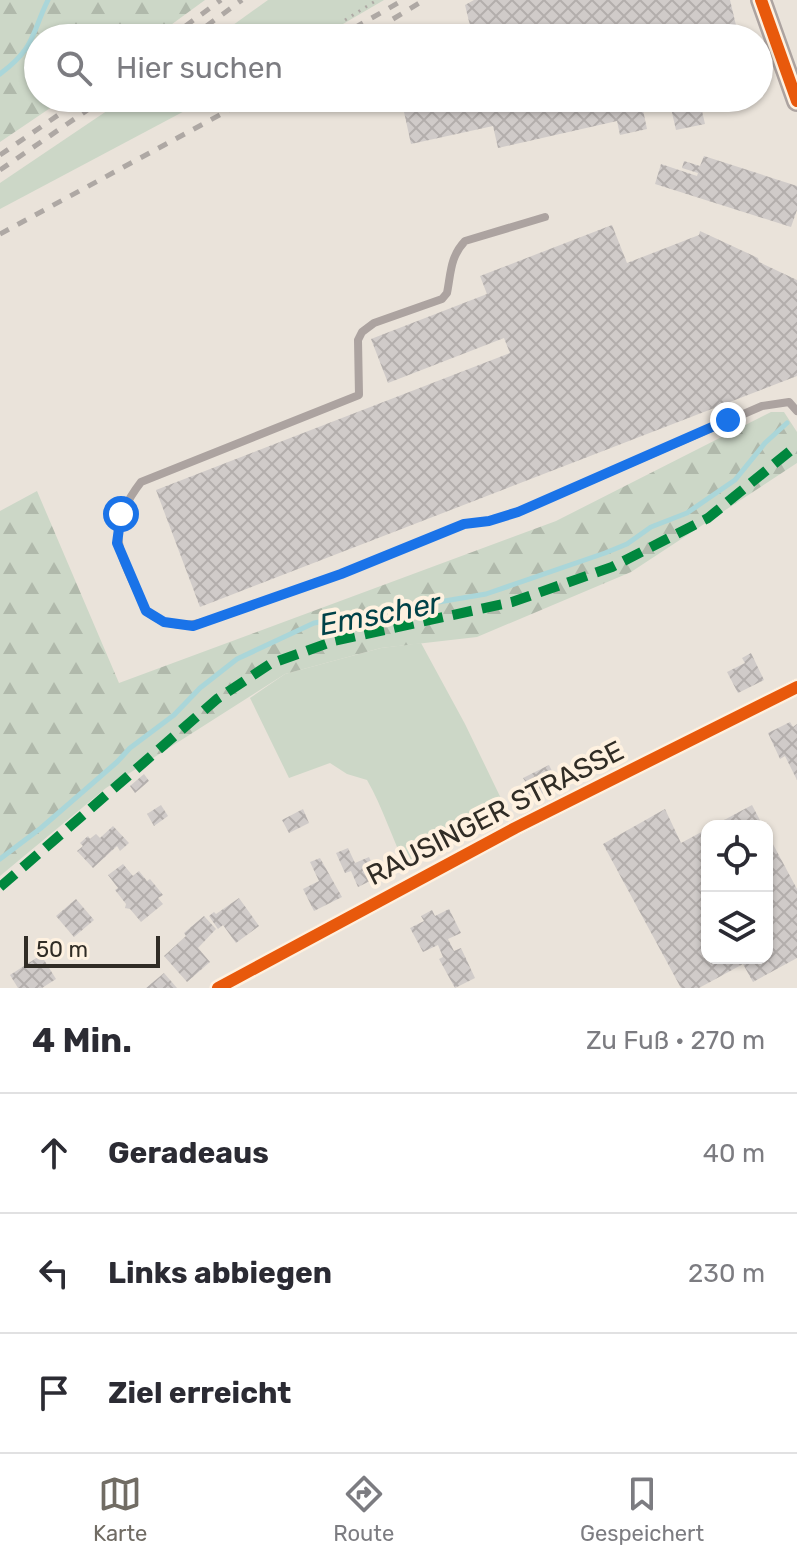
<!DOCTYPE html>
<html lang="de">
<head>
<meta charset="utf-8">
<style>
  :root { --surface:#fff; --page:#f7f7f7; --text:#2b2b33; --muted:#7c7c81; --line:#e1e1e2; --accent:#716c64 }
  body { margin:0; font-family:Rubik,sans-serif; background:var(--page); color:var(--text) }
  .controls { position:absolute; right:24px; bottom:24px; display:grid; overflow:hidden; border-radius:16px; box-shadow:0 2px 6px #0004 }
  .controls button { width:72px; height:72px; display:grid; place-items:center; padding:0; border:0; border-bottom:2px solid var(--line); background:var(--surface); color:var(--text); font:40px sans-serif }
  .scale { position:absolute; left:24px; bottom:20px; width:136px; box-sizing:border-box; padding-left:8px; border:4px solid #302c25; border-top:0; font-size:22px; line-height:28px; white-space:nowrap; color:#302c25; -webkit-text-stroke:6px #fef1e0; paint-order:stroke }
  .stop { position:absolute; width:24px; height:24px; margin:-18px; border:6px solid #1a73e8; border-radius:50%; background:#fff }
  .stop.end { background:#1a73e8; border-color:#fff; box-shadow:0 2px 8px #0008 }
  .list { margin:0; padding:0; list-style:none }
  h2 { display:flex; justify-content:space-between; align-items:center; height:104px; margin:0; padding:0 32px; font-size:34px }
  h2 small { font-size:26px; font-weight:400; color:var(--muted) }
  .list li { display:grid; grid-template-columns:52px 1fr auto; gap:24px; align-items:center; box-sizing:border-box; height:120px; padding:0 32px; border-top:2px solid var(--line) }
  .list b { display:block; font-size:30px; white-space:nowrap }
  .list em { font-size:26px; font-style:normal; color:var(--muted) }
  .icon { flex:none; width:44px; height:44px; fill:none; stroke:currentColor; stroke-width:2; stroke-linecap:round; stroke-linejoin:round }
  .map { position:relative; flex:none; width:797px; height:988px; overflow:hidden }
  .search { position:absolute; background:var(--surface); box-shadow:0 2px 6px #0004; left:24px; right:24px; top:24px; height:88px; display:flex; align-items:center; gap:20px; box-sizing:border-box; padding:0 28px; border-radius:44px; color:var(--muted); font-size:30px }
  .sheet { height:464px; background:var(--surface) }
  nav { display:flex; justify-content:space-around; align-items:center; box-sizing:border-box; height:112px; border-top:2px solid var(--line); background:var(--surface); font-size:22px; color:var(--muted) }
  nav a { display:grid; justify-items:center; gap:4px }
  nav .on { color:var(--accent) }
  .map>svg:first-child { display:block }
</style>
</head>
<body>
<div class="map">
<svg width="797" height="988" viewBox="0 0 797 988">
  <defs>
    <pattern id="forest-firs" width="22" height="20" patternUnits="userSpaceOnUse" patternTransform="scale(2)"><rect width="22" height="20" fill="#ccd7c7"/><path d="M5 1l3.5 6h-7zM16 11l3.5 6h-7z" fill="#b0b9ab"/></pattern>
    <pattern id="building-cross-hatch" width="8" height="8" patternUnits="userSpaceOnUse" patternTransform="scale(2)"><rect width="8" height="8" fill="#d0cbc9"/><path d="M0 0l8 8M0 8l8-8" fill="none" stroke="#b3aeac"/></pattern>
  </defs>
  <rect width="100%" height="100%" fill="#eae3da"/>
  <g fill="#ccd7c7">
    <path d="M268 0H384L319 38H215Z"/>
    <path d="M126 98H209L0 209V183Z"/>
    <path d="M421 643 465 724 509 815 406 867C392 838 383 808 367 780L347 774 330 763 289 778 250 698 285 674 381 648Z"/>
  </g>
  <g fill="url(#forest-firs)">
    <path d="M0 0H205L153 38H38V98H65L0 142Z"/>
    <path d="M771 412H784L797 432V463L631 572 477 637 381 648 285 674 106 788 0 876V511L37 491 119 683 556 521Z"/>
  </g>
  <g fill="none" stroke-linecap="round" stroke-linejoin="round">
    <g stroke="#aad6d9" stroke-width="5">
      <path d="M0 74C35 48 31 35 48 0"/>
      <path d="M0 859 41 828 117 762 130 748 174 715 200 688 237 659 314 623 486 594 605 553 627 544 651 527 687 513 735 480 765 443 787 423"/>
    </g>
  </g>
  <g fill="url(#building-cross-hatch)">
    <path d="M474 0H730L739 38H473L465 5Z"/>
    <path d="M401 98H699L705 124 676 130 670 104 643 110 647 129 620 135 617 121 498 148 493 126 411 144Z"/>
    <path d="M704 156 797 186V210L791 227 655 184 661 164 697 176 698 173 682 168 684 161 700 166Z"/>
    <path d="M612 225 627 263 699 235 700 231 758 258 759 262 797 280V376L200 607 156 490 510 353 504 338 388 383 371 339 487 294 480 276Z"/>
    <path d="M751 653 764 680 738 693 727 672 745 663 742 658Z"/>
    <path d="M790 722 793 727 797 724V780L785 756 780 759 768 733Z"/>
    <path d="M549 765 559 785 515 808 508 794 527 784 523 778Z"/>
    <path d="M144 774 149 781 135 793 130 786Z"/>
    <path d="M161 805 168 816 154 826 147 814Z"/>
    <path d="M752 805 763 826H713Z"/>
    <path d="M303 809 309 823 289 833 282 820Z"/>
    <path d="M665 809 681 843 707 829V958H767V833L797 889V958L753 982 743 964 699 988H681L603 844Z"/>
    <path d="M113 826 129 843 120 851 117 846 93 868 77 851 83 846 80 843 88 836 90 839 96 834 100 838Z"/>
    <path d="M348 848 355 863 369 857 378 877 358 887 351 871 345 873 336 853Z"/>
    <path d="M320 858 342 897 314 911 303 889 319 881 310 862Z"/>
    <path d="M123 864 133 876 139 871 147 881 150 879 163 895 158 898 163 904 141 922 130 909 125 908 126 904 115 890 118 888 108 875Z"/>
    <path d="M239 898 259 926 236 943 223 925 218 929 209 916 214 912 216 914Z"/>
    <path d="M76 899 94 920 74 937 56 916Z"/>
    <path d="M449 909 461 933 448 939 454 951 461 948 475 978 455 988 439 959 443 957 438 945 423 952 410 928 424 921 421 916 432 910 435 916Z"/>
    <path d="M204 916 216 929 198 948 210 962 187 982 164 956 186 936 184 933Z"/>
    <path d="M41 955 56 979 42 988H18L10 975Z"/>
    <path d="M164 973 177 988H146Z"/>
  </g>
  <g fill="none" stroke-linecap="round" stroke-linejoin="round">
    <path stroke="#aea8a4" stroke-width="3" stroke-dasharray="2 6" stroke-linecap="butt" d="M345 20 377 0"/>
    <path stroke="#aca3a0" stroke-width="8" d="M545 217 465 241C450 257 451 273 447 293L442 299 374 323 362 332 358 340 359 395 141 482C100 535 123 557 146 611 166 628 187 627 211 620L341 574 464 524 489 521 518 512 762 406 789 402 797 411"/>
    <path stroke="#aca3a0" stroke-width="16" d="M218 988 515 828 797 687"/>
    <path stroke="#aca3a0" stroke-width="22" d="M761 0 797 101"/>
    <g stroke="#aea8a4" stroke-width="5" stroke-dasharray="10 10" stroke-linecap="butt">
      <path d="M393 19 424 0"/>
      <path d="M169 38 221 0"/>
      <path d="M190 38 242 0"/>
      <path d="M337 38 403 0"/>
      <path d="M0 155 83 98"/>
      <path d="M0 170 105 98"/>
      <path d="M0 234 251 98"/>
    </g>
    <path stroke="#00873e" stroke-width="10" stroke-dasharray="20 10" stroke-linecap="butt" d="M0 887 217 699 270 664 334 641 512 602 612 567 708 518 795 447"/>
    <defs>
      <g id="cycleway">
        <path d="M761 0 797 101"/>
        <path d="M218 988 515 828 797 687"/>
      </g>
    </defs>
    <use href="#cycleway" stroke="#fef1e0" stroke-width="17"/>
    <use href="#cycleway" stroke="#e8590c" stroke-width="12"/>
  </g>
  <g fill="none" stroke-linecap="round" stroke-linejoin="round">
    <path stroke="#1a73e8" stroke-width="10" d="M121 514 117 543 146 611 164 622 193 626 341 574 464 524 489 521 518 512 728 420"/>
  </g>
  <g text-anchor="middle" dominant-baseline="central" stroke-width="8" stroke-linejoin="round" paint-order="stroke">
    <g font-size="28" fill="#302c25" stroke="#fef1e0">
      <text transform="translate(495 813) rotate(-27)">RAUSINGER STRASSE</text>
    </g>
    <g font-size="30" font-style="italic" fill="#004248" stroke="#fef1e0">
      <text transform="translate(380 614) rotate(-11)">Emscher</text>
    </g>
  </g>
</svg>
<div class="controls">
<button><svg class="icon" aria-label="locate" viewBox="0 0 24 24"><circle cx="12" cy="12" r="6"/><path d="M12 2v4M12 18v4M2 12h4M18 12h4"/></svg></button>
<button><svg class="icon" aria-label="layers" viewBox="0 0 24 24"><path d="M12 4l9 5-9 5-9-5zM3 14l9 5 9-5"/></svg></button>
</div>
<div class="scale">50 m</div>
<div class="stop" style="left:121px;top:514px"></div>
<div class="stop end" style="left:728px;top:420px"></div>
<div class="search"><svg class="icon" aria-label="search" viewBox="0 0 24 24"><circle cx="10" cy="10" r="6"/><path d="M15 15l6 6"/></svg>Hier suchen</div>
</div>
<section class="sheet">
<h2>4 Min.<small>Zu Fuß · 270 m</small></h2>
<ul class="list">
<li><svg class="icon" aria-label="ahead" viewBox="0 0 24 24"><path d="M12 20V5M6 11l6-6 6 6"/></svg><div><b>Geradeaus</b></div><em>40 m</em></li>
<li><svg class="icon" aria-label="left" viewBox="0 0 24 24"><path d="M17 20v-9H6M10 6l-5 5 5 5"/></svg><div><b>Links abbiegen</b></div><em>230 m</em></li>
<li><svg class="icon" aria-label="arrive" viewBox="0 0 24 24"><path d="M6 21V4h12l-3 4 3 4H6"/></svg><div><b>Ziel erreicht</b></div></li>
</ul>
</section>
<nav>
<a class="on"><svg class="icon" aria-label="map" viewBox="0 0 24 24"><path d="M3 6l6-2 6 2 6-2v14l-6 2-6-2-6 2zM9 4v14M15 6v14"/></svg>Karte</a>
<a><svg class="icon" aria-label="directions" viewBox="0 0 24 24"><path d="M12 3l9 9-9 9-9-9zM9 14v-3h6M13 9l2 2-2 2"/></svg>Route</a>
<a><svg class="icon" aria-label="saved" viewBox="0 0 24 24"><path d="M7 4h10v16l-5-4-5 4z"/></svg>Gespeichert</a>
</nav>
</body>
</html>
